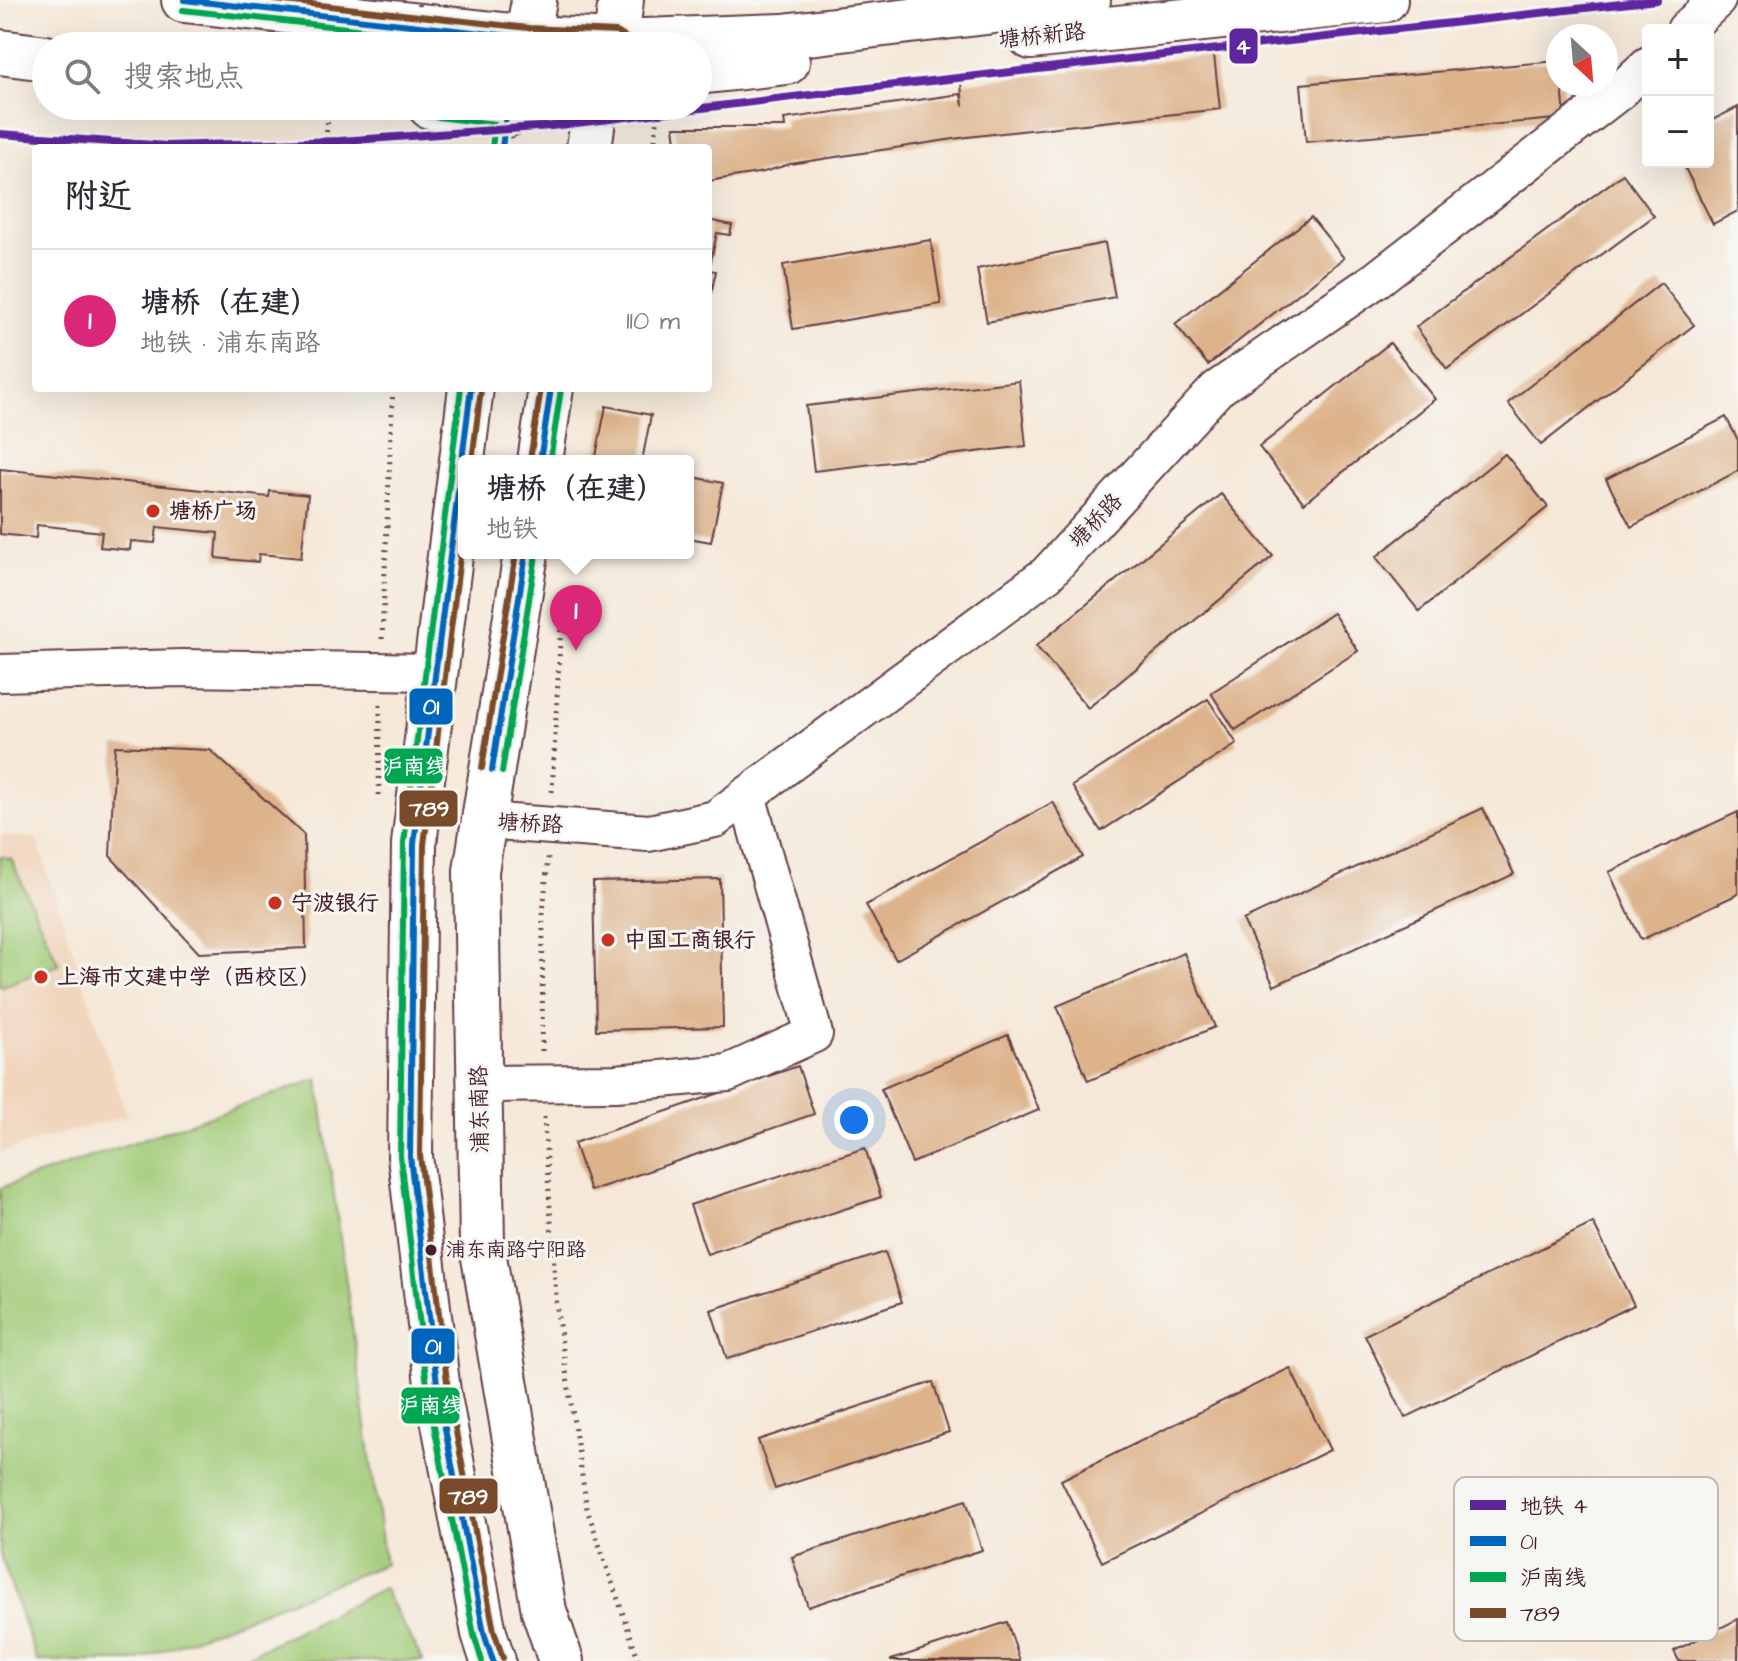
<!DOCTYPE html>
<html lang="zh">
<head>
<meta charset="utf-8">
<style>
  :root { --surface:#fff; --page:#f2f2f3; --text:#2b2b33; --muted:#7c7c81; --line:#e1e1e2; --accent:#db2777 }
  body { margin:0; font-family:"Architects Daughter","LXGW WenKai TC",sans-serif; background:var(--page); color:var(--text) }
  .controls { position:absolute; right:24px; top:24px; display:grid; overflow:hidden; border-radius:8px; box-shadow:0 8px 32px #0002 }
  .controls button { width:72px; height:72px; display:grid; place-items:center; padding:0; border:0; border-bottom:2px solid var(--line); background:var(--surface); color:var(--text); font:40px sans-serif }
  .compass { position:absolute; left:1546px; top:24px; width:72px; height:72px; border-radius:50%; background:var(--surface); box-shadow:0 8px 32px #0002; rotate:154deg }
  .you { position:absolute; left:854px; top:1120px; width:28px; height:28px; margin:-20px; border:6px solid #fff; border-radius:50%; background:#1a73e8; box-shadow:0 0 0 12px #1a73e833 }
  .badge { display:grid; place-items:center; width:52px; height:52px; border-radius:50%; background:var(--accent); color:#fff; font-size:26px; font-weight:700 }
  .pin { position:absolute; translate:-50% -66px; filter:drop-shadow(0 2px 4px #0008) }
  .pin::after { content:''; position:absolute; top:42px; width:28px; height:24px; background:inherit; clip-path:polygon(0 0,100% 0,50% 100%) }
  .popup { position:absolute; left:458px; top:455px; width:236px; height:104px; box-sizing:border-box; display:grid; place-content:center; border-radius:8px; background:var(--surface); filter:drop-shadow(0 2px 6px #0005); font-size:26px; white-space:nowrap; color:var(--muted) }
  .popup b { font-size:30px; color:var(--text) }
  .popup::after { content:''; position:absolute; left:50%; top:100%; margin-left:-16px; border:16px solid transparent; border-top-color:var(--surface) }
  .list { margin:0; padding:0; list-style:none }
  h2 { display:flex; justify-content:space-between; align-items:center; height:104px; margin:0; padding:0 32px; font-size:34px }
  h2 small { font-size:26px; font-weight:400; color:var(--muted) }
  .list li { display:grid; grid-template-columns:52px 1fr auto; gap:24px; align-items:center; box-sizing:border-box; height:144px; padding:0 32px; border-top:2px solid var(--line) }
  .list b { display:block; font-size:30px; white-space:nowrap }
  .list p { margin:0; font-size:26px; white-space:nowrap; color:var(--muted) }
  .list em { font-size:26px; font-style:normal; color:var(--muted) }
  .icon { flex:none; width:44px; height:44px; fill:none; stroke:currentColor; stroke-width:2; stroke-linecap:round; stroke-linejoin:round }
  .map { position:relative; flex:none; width:1738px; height:1661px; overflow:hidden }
  .search { position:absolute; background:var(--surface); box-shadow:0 8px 32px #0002; left:32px; top:32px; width:680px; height:88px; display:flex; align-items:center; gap:20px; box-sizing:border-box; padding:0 28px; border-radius:44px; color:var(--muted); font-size:30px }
  .panel { position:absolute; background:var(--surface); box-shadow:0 8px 32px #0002; left:32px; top:144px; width:680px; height:248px; border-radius:8px }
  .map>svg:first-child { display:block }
</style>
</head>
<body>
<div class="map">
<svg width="1738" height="1661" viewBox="0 0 1738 1661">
  <rect width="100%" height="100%" fill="#f6f6f2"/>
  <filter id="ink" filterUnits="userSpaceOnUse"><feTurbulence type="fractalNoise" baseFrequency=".0125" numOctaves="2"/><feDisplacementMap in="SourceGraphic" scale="16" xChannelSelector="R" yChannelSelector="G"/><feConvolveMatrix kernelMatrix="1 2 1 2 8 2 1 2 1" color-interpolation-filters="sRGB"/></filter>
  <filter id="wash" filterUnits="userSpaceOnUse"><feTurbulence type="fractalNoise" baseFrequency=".006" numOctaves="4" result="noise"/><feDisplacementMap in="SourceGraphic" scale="32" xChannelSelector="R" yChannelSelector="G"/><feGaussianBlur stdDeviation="1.8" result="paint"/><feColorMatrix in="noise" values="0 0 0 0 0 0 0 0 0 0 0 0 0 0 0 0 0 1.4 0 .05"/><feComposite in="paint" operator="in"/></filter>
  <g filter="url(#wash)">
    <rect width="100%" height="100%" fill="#f5e8d8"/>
    <path fill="#f1d5bd" d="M0 835 36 838 127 1116 56 1135 0 1153Z"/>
    <g fill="#a1cb77" stroke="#767551" stroke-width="2">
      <path d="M0 856 11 859 59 965 0 987Z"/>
      <path d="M318 1079 385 1564 136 1661H37L0 1553V1188Z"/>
      <path d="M383 1588 423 1661H237Z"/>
    </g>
    <g id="blocks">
      <g fill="#ddb38b">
        <path d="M1214 55 1220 109 967 137 790 164 764 172 708 181V148H677L674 127H785L784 119 961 94 963 106 961 83Z"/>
        <path d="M1558 61V84H1562L1565 118 1306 142 1301 84Z"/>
        <path d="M1738 107V211L1713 224 1682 162H1708V122Z"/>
        <path d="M1623 174 1654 216 1447 369 1416 327Z"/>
        <path d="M1311 217 1344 258 1208 365 1175 324Z"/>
        <path d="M708 220 732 225 730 235 717 233 709 270 716 271 709 304Z"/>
        <path d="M931 240 941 304 793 329 783 265Z"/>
        <path d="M1105 243 1115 297 987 322 977 269Z"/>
        <path d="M1661 283 1694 325 1541 445 1508 403Z"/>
        <path d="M1390 343 1435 399 1304 503 1259 447Z"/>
        <path d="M1019 381 1026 446 814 471 806 406Z"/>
        <path d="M606 406 651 415 642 461H595Z"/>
        <path d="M1726 417 1738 440V471L1631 527 1606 479Z"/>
        <path d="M1505 454 1548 507 1419 611 1376 557Z"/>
        <path d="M0 469 269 497 270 491 308 495 301 558 259 554 258 562 216 558 218 533 157 527 155 543 131 541 130 550 100 547 102 532 37 525 36 538 0 534Z"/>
        <path d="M688 476 723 483 711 542 688 538Z"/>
        <path d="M1221 494 1273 556 1088 708 1036 646Z"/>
        <path d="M1333 613 1358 651 1235 730 1211 693Z"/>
        <path d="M1208 699 1237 744 1101 831 1072 786Z"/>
        <path d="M115 746 210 750 304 835 306 948 199 953 110 856Z"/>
        <path d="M1053 802 1083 857 896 960 866 905Z"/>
        <path d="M1483 808 1514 874 1274 986 1243 920Z"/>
        <path d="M1738 812V894L1641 940 1609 872Z"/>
        <path d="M720 879 723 1027 596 1030 593 882Z"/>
        <path d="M1184 953 1215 1027 1088 1081 1057 1006Z"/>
        <path d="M1008 1035 1039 1110 912 1163 881 1089Z"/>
        <path d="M798 1066 814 1114 590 1191 574 1143Z"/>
        <path d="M865 1148 881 1197 707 1254 690 1205Z"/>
        <path d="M1593 1223 1634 1305 1405 1418 1365 1335Z"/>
        <path d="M885 1252 902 1302 727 1359 711 1310Z"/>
        <path d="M1290 1368 1330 1450 1102 1562 1061 1480Z"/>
        <path d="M933 1382 949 1432 775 1489 758 1440Z"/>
        <path d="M966 1500 982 1550 808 1607 792 1557Z"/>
        <path d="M1738 1619V1661H1679L1674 1651Z"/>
        <path d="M1007 1622 1020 1661H891V1660Z"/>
      </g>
    </g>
  </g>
  <g filter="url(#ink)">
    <use href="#blocks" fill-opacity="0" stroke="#643d45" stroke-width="2"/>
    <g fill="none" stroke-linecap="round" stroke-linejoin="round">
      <defs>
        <g id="minor">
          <path d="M1685 30 1717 0"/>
          <path d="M0 673 182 668 436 672"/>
          <path d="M484 821 649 833 715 819 1047 574 1217 389 1376 280 1620 91 1648 65"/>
          <path d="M479 1084 616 1083 728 1073 814 1034 747 795"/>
        </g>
        <g id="major">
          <path d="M184 0 528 38 616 42 783 36 1088 0"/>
          <path d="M1031 37 1385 0"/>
          <path d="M526 46 534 0"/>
          <path d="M615 46 621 0"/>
          <path d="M0 52 46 58"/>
          <path d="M698 72 787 62"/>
          <path d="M430 106 506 115 531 106"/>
          <path d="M589 148 595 106"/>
          <path d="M471 388 414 844 410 1156 438 1392 484 1633 493 1661"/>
          <path d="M540 461 551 388"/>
          <path d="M526 553 476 871 482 1245 544 1611 561 1661"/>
        </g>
      </defs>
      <use href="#minor" stroke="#643d45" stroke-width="40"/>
      <use href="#major" stroke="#643d45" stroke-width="48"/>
      <g stroke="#643d45" stroke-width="5" stroke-dasharray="2 6" stroke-linecap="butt">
        <path d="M325 148 329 106"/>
        <path d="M654 148 659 106"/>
        <path d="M382 639 393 388"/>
        <path d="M552 792 563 586"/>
        <path d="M379 795 380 705"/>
        <path d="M542 1051 543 913 548 858"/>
        <path d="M544 1117 557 1311 587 1509 639 1661"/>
      </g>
      <use href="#minor" stroke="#fff" stroke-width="36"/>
      <use href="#major" stroke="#fff" stroke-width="44"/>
      <path stroke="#643d45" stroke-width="5" stroke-dasharray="2 6" stroke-linecap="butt" d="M416 46 419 0"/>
      <defs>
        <g id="bus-1">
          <path d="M184 0 528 38 616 42 615 46"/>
          <path d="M430 106 506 115 502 148"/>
          <path d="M471 388 414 844 410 1156 438 1392 484 1633 493 1661"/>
          <path d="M540 461 551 388"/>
          <path d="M492 770 526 553"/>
        </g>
        <g id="bus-2">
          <path d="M183 10 509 46"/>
          <path d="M429 116 495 124 492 147"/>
          <path d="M461 388 404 843 400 1156 428 1394 474 1635 482 1661"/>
          <path d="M550 461 561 389"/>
          <path d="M502 772 536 555"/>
        </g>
        <g id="bus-3">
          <path d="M275 0 529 28 617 32 625 37V46"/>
          <path d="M530 460 541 388"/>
          <path d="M472 461 481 389"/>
          <path d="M464 525 424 845 420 1155 448 1390 494 1631 503 1658"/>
          <path d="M482 768 516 553"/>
        </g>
      </defs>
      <use href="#bus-1" stroke="#f6f6f2" stroke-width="12"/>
      <use href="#bus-2" stroke="#f6f6f2" stroke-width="12"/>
      <use href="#bus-3" stroke="#f6f6f2" stroke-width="12"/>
      <use href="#bus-1" stroke="#0065bd" stroke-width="6"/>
      <use href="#bus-2" stroke="#00a651" stroke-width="6"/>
      <use href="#bus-3" stroke="#7a4b2a" stroke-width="6"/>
      <defs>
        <path id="metro-1" d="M0 134 167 146 340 141 551 126 877 87 1657 0"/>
      </defs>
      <use href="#metro-1" stroke="#f6f6f2" stroke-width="14"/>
      <use href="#metro-1" stroke="#5f259f" stroke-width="8"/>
    </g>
  </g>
  <g fill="#c8321e" stroke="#f6f6f2" stroke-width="3">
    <circle cx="153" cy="511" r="8"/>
    <circle cx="275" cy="903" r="8"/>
    <circle cx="608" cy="940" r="8"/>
    <circle cx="41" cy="977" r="8"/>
  </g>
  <circle fill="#4a1f2b" stroke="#f6f6f2" stroke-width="3" cx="431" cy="1250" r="7"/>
  <g text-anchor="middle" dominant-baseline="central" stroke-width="6" stroke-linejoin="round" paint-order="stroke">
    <g font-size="20" fill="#4a1f2b" stroke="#f6f6f2" text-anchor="start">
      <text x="446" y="1250">浦东南路宁阳路</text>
    </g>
    <g font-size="22" fill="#4a1f2b" stroke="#f6f6f2">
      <text transform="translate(1042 36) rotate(-6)">塘桥新路</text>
      <text transform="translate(1096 521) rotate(-47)">塘桥路</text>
      <text transform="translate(530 824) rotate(3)">塘桥路</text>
      <text transform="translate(480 1109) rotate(-91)">浦东南路</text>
    </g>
    <g font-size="22" font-weight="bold" fill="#4a1f2b" stroke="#f6f6f2" text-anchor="start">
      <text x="169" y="511">塘桥广场</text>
      <text x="291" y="903">宁波银行</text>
      <text x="624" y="940">中国工商银行</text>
      <text x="57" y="977">上海市文建中学（西校区）</text>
    </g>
  </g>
  <rect x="1454" y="1477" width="264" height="164" rx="12" fill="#f6f6f2" stroke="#c2b6b6" stroke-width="2"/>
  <rect x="1470" y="1500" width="36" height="10" fill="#5f259f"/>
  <rect x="1470" y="1536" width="36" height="10" fill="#0065bd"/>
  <rect x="1470" y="1572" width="36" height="10" fill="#00a651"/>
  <rect x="1470" y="1608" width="36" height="10" fill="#7a4b2a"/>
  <g font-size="22" fill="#4a1f2b">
    <text x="1520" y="1513">地铁 4</text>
    <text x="1520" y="1549">01</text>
    <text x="1520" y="1585">沪南线</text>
    <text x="1520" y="1621">789</text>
  </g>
  <g stroke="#f6f6f2" stroke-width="3">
    <rect x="1228" y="27" width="31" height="38" rx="8" fill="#5f259f"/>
    <rect x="408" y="687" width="46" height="39" rx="8" fill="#0065bd"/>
    <rect x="383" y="747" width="61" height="38" rx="8" fill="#00a651"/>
    <rect x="398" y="789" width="61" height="39" rx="8" fill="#7a4b2a"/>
    <rect x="410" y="1327" width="46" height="38" rx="8" fill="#0065bd"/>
    <rect x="400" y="1386" width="61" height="39" rx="8" fill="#00a651"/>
    <rect x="438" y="1477" width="61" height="38" rx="8" fill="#7a4b2a"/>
  </g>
  <g font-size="22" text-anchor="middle" font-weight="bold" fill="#fff">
    <text x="1243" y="54">4</text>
    <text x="431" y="714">01</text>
    <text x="414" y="774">沪南线</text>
    <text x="429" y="816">789</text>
    <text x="433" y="1354">01</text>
    <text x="430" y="1413">沪南线</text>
    <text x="468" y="1504">789</text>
  </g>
</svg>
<div class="controls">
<button>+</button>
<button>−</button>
</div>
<svg class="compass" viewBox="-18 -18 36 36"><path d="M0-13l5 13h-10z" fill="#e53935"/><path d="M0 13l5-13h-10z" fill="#7c7c81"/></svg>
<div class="you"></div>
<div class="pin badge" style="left:576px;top:651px">1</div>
<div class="popup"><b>塘桥（在建）</b>地铁</div>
<div class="search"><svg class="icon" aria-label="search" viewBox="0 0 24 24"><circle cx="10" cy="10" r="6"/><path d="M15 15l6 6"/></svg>搜索地点</div>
<section class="panel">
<h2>附近<small></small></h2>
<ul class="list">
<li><span class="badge">1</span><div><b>塘桥（在建）</b><p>地铁 · 浦东南路</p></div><em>110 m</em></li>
</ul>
</section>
</div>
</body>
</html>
